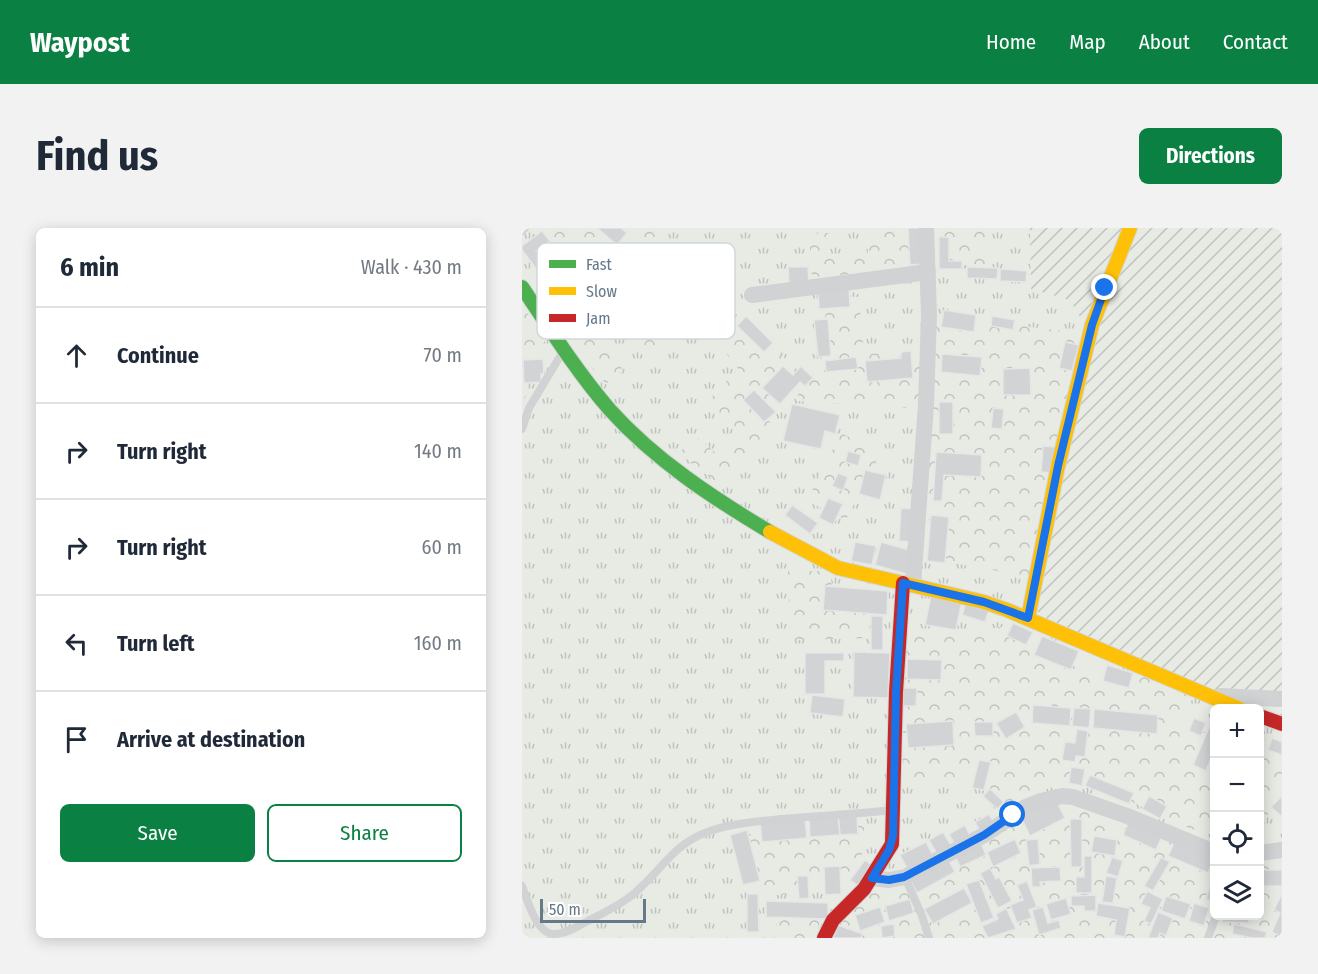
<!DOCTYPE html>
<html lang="en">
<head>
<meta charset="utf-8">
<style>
  :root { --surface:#fff; --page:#f2f2f3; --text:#1f2937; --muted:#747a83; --line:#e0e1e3; --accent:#0b8043 }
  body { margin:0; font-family:"Fira Sans Condensed",sans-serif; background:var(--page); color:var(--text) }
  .controls { position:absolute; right:18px; bottom:18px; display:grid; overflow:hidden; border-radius:9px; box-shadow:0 3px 15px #0003 }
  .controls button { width:54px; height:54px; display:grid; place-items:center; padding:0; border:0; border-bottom:2px solid var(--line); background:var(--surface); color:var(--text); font:30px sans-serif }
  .scale { position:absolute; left:18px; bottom:15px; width:106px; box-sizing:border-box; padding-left:6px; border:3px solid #657989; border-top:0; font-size:16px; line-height:21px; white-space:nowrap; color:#657989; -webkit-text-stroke:4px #fff; paint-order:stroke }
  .stop { position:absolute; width:18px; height:18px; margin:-14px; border:4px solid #1a73e8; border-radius:50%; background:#fff }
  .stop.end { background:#1a73e8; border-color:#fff; box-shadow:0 2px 6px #0008 }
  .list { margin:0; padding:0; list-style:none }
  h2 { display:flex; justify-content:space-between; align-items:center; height:78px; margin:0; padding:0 24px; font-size:26px }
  h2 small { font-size:20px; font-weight:400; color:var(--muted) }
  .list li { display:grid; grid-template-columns:39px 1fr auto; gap:18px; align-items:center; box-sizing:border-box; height:96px; padding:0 24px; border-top:2px solid var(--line) }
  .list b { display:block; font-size:22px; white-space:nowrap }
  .list em { font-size:20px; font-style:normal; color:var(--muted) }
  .actions { display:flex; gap:12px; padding:18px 24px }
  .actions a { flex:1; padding:14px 0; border:2px solid var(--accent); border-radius:9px; text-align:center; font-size:21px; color:var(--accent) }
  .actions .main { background:var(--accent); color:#fff }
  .icon { flex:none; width:33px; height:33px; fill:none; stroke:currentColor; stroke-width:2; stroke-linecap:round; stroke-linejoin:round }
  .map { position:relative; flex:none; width:760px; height:710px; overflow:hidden; border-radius:9px }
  header { display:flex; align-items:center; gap:36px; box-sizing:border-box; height:84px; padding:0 30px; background:var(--accent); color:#fff }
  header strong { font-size:28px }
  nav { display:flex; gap:33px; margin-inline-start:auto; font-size:21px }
  .intro { display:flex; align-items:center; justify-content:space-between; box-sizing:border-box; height:144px; padding:0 36px }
  h1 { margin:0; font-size:42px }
  .button { padding:15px 27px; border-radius:9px; background:var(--accent); color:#fff; font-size:21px; font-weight:700 }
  main { display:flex; gap:36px; padding:0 36px }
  aside { flex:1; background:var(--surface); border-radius:9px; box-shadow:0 3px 15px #0003 }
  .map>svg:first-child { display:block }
</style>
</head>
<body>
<header>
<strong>Waypost</strong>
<nav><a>Home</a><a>Map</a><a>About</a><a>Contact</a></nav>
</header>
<div class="intro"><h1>Find us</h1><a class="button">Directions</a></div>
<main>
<aside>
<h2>6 min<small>Walk · 430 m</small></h2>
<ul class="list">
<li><svg class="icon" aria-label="ahead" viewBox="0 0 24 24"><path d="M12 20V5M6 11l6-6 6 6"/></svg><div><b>Continue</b></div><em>70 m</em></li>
<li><svg class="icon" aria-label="right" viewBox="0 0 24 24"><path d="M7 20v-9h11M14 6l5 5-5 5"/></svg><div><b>Turn right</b></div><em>140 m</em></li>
<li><svg class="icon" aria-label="right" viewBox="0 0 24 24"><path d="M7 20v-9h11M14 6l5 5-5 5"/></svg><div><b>Turn right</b></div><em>60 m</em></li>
<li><svg class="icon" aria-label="left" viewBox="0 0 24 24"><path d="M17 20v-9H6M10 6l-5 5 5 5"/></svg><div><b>Turn left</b></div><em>160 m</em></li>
<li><svg class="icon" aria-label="arrive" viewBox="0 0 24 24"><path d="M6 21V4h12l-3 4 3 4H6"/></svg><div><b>Arrive at destination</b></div></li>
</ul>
<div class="actions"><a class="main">Save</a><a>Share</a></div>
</aside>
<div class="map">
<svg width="760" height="710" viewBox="0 0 760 710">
  <defs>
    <pattern id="grass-tufts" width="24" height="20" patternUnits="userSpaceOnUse" patternTransform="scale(1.5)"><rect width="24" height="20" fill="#e7ebe4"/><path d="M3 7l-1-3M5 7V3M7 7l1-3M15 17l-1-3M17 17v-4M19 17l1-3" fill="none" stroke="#bfc3bf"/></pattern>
    <pattern id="forest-crowns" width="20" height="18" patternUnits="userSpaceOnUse" patternTransform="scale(1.5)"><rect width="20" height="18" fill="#e7ebe4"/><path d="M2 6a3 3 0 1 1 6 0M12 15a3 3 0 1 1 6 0" fill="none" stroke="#bfc3bf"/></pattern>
    <pattern id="garden-furrows" width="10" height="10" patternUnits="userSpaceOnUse" patternTransform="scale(1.5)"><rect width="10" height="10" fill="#e7ebe4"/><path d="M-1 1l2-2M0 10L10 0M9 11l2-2" fill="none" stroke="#bfc3bf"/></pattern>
  </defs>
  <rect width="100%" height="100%" fill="#f7f7f6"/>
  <path fill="url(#grass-tufts)" d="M0 0H629L760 438V619L738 622V481H692V622L297 710H0Z"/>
  <g fill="url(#forest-crowns)">
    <path d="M20 0H137L141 3 58 81 101 142 84 156 35 99 9 43 7 16Z"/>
    <path d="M344 0H390L394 42 290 49 287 6 307 5 308 26 346 25Z"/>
    <path d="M421 0H464L465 36 423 38Z"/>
    <path d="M151 27 200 79 125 133 109 112 134 87 112 53Z"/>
    <path d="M301 68 337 69 342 127 399 119 400 181 275 173 280 148 240 186 253 199 197 256 157 225 173 208 195 226 213 205 187 172 216 141 189 105 213 85 280 146 284 131 309 134Z"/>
    <path d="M0 76 23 112 10 141 0 183Z"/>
    <path d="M408 87 568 106 515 350 397 329Z"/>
    <path d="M319 205 358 225 324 292 285 273Z"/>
    <path d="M266 343H309L310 371 353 370 354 410 268 412Z"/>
    <path d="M478 399 531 426 593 449H622L673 465 658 498 692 507V605C642 604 572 536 526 556 511 562 496 574 482 583L457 557 382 555 378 400 435 408Z"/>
    <path d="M738 522 760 525V552L738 606Z"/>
    <path d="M529 562 548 565 692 622V688H738V622L760 619V710H297L356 648 374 650Z"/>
    <path d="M343 594 338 646 313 662 230 669 218 609Z"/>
    <path d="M258 680 301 686 292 710H252Z"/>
  </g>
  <path fill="url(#garden-furrows)" d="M508 0H760V472L699 473 524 400 511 373 568 106 548 72 509 61Z"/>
  <g fill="#d2d3d4" stroke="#e6e6e6" stroke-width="1.5">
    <path d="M75 0H99L105 5 95 17Z"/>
    <path d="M386 0H399L401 36 388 37Z"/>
    <path d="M20 3 28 13 14 23 34 48 25 55 0 22V18Z"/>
    <path d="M417 9H427V33H440V41H417Z"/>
    <path d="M266 39H286L287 55 267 56Z"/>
    <path d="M445 39 476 40 475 51 445 50Z"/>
    <path d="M478 41 505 43 504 54 478 53Z"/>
    <path d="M327 59 328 79 297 81 296 61Z"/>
    <path d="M422 82 454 87 452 104 419 99Z"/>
    <path d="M224 88 251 115 242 124 215 98Z"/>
    <path d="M470 88 493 92 491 102 469 98Z"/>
    <path d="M306 91 309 128 296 129 292 92Z"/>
    <path d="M543 114 557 117 550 143 537 140Z"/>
    <path d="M389 123 391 150 345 154 343 133 379 130V124Z"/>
    <path d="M420 126 460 129 458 148 419 144Z"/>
    <path d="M334 129 336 141 304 144 303 133Z"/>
    <path d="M21 131 22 145 19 146V154L2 155 1 132Z"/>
    <path d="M261 138 271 147 279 138 291 150 283 158 278 154 258 176 240 160Z"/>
    <path d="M508 140 509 167H481V141Z"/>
    <path d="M232 162 254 184 242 194 221 172Z"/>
    <rect x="417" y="174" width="14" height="32"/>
    <path d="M270 176 318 187 313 206 303 203 299 221 261 213Z"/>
    <path d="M471 180 482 181 480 201 469 200Z"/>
    <path d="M521 218 534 219 531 245 519 244Z"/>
    <path d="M326 223 339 227 336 238 323 234Z"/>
    <path d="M414 224 460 227 459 249 422 247 420 273H411Z"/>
    <path d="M343 242 364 247 358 272 337 266Z"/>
    <path d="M316 245 326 249 321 263 310 258Z"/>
    <path d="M306 270 321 276 311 297 297 290Z"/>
    <path d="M270 277 296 295 288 306 263 287Z"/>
    <path d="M379 280 395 281 393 314 377 313Z"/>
    <path d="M409 287 427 289 423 335 405 333Z"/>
    <path d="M333 314 354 318 350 337 329 333Z"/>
    <path d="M359 314 394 324 388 347 353 337Z"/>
    <path d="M303 358 366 363 365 387 301 382Z"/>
    <path d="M409 367 440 373 434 402 403 397Z"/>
    <path d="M444 375 467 382 463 394 440 387Z"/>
    <rect x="349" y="388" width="12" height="34"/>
    <path d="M491 395 511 404 504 417 485 408Z"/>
    <path d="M520 408 557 423 549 442 512 427Z"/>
    <path d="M332 424 368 425 366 470 331 469Z"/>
    <path d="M283 425H322V433H303V466H283Z"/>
    <path d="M385 431 420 432 419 452 385 451Z"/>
    <path d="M585 437 611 445 607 460 581 453Z"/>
    <path d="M381 460H395L394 478H381Z"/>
    <path d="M290 467 323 471 321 489 288 485Z"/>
    <path d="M511 477 549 480 548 498 510 495Z"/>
    <path d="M552 480 569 481 567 500 550 498Z"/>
    <path d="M572 481 636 487 635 506 571 500Z"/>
    <path d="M494 484 503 499 484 511 474 495Z"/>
    <path d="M672 490 684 495 679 508 667 503Z"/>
    <path d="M431 493 432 517 386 520 384 496Z"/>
    <path d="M452 494H471V508H453Z"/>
    <path d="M689 495 692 496V522L684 543 671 537Z"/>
    <path d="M555 501 566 503 563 529 554 528 553 534 540 532 543 514 553 515Z"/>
    <path d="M750 510 760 514V527L746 522Z"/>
    <path d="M457 532 469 534 462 562 450 560Z"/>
    <path d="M549 539 563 541 560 558 547 555Z"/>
    <path d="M568 547 612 565 607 576 563 558Z"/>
    <path d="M468 561 482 574 475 581 461 568Z"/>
    <path d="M627 568 645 578 638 591 620 581Z"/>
    <path d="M760 568V587L759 588 749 579Z"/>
    <path d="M534 572 543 590 508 608 499 589Z"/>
    <path d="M467 586 472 595 458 603 453 594Z"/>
    <path d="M335 587 336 606 318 607 316 588Z"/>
    <path d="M316 588 318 607 288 609 287 589Z"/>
    <path d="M283 591 285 610 240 614 238 595Z"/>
    <path d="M548 591H560V639H549Z"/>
    <path d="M608 591 641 606 634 622 601 607Z"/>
    <path d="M443 597 448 608 433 617 427 606Z"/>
    <path d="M225 602 238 653 221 657 208 607Z"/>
    <path d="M421 604 429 617 415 626 407 612Z"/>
    <path d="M572 608 595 612 593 628 569 624Z"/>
    <path d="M493 611 499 625 471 639 465 624Z"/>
    <path d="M516 611 518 636 507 638 504 612Z"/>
    <path d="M458 613 464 627 438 639 432 626Z"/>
    <path d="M404 614 411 628 385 640 378 627Z"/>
    <path d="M652 615 692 631 686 645 646 628Z"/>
    <path d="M562 628H570V665H554V649H562Z"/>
    <path d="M425 629 433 644 395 665 387 650Z"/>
    <path d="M590 629 601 633 596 649 584 645Z"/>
    <path d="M639 629 648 634 631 663 622 658Z"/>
    <path d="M343 632 351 638 336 658 328 652Z"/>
    <path d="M318 638 319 666 303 667 302 639Z"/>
    <path d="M538 639 539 653 518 654 519 659H510L509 640Z"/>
    <path d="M468 640 474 651 477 649 490 673 476 680 458 645Z"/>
    <rect x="738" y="642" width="22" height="16"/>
    <path d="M692 644V674L684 671Z"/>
    <path d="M275 648H286L287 670 277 671Z"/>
    <path d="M584 648 595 650 591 675 580 674Z"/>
    <path d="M457 652 472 690 459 695 444 656Z"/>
    <path d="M505 653 515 679 507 682 510 690 495 695 488 677 501 672 495 657Z"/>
    <path d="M442 660 450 675 411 696 402 681Z"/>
    <path d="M625 663 641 671 629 696 622 693 628 680 619 676Z"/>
    <path d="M225 666H236L237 704H225Z"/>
    <path d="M574 667V683H562V678H549V668Z"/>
    <path d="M759 667 760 668V709L750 704 758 685 752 682Z"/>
    <path d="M644 668 669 676 663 691 639 683Z"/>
    <path d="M544 670 549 686 529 692 524 676Z"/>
    <path d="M388 671 392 685 367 693 363 678Z"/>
    <path d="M244 673 306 675V691L244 689Z"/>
    <path d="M576 675 608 680 603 709 592 707 594 692 574 688Z"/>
    <path d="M672 675 687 680 682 698 667 693Z"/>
    <path d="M358 679 363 694 338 703 333 687Z"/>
    <path d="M521 679 526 695 537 692 539 700 517 707 510 682Z"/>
    <path d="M484 680 494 701 466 710 460 698 476 691 474 686Z"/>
    <path d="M636 684 651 690 644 708 638 705 636 710H626Z"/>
    <path d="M700 688H727V695L700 694Z"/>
    <path d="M372 696 373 708 360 710 359 698Z"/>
    <path d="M712 696 745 704 743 710H730L710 706Z"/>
    <path d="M316 697 341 706 339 710H311Z"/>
  </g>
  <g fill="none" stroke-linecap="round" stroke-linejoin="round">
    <defs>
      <path id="fast" d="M0 59C28 101 55 144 88 182 133 232 191 270 248 304"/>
      <g id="slow">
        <path d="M248 304 316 340 462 374 485 382 718 481"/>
        <path d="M506 390 536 238 570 97 608 0"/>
      </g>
      <g id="jam">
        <path d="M738 488 760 496"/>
        <path d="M302 710 311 692 342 661 370 616 374 464 381 355"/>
      </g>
    </defs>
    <use href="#fast" stroke="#d4d5d6" stroke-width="16"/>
    <use href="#slow" stroke="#d4d5d6" stroke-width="16"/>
    <use href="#jam" stroke="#d4d5d6" stroke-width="16"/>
    <g stroke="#d1d2d3" stroke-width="8">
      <path d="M0 3 3 0"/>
      <path d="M0 201 7 180 40 125"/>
      <path d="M383 649 400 688 407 710"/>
      <path d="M0 658C5 671 14 704 30 706 42 707 54 699 64 694 83 684 103 675 118 660 136 644 150 622 172 610 198 596 231 594 260 591 297 588 333 586 370 582"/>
      <path d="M686 710 694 688"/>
    </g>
    <g stroke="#d1d2d3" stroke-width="16">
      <path d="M230 67 406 44"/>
      <path d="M391 357 404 177 407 86 404 0"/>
      <path d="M698 468 760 471"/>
      <path d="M738 625 760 622"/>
      <path d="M349 650 367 652 383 649 462 607 504 579 519 573 540 568 551 569 605 588 692 624"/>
    </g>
    <use href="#fast" stroke="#4caf50" stroke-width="14"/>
    <use href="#slow" stroke="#ffc107" stroke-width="14"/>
    <use href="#jam" stroke="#c62828" stroke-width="14"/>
  </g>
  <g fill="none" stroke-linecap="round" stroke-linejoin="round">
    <path stroke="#1a73e8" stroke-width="8" d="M491 587 462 607 382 649 367 652 350 650 367 622 371 608 374 464 381 355 462 374 506 390 536 238 570 97 583 60"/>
  </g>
  <rect x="15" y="15" width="198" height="96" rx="9" fill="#fff" stroke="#d1d7dc" stroke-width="1.5"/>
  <rect x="27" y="32" width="27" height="8" fill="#4caf50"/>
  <rect x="27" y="59" width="27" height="8" fill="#ffc107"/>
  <rect x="27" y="86" width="27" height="8" fill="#c62828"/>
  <g font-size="16" fill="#657989">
    <text x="64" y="42">Fast</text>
    <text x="64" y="69">Slow</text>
    <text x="64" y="96">Jam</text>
  </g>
</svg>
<div class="controls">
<button>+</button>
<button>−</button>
<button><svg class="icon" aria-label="locate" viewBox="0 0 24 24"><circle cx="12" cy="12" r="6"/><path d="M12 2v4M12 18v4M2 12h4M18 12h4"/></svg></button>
<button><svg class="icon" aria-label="layers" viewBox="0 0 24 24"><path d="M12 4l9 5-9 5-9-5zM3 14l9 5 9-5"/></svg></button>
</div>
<div class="scale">50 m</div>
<div class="stop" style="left:491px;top:587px"></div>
<div class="stop end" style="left:583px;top:60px"></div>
</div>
</main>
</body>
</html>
